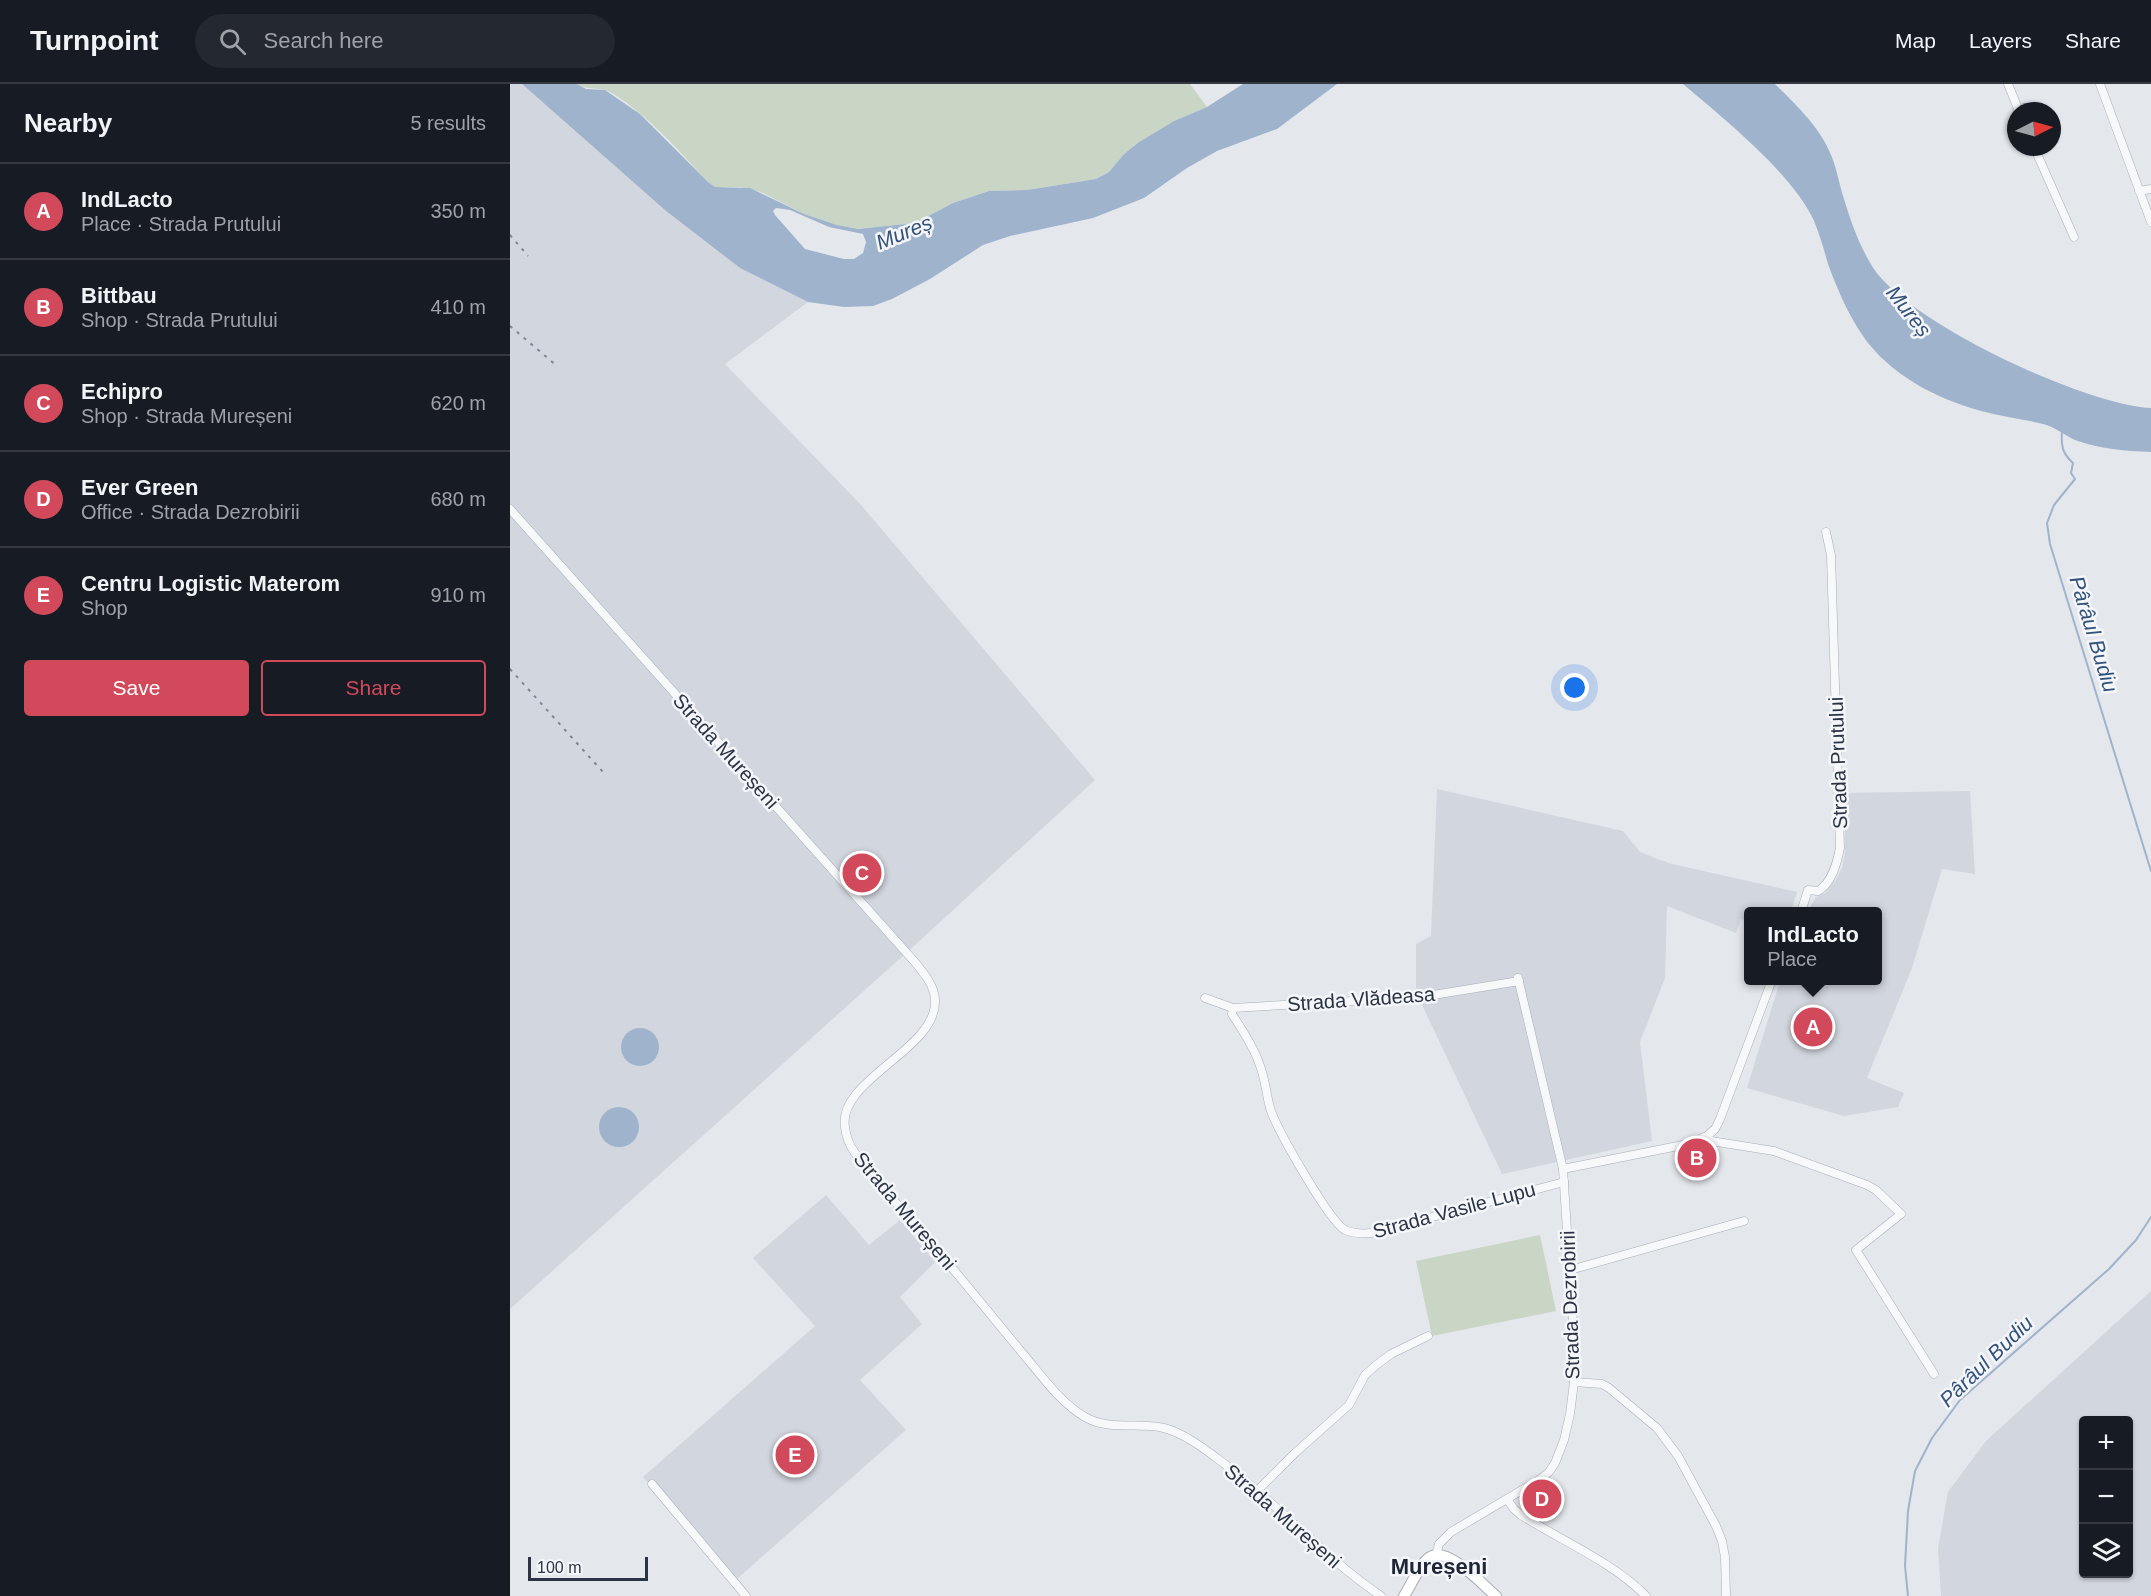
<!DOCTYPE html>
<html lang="en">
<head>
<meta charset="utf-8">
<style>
  :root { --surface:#171b24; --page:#242831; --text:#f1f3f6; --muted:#9ea1a6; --line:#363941; --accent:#d1495b }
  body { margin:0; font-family:Arial,sans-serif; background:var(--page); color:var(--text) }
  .controls { position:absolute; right:18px; bottom:18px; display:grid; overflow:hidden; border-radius:6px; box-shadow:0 2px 4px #0004 }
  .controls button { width:54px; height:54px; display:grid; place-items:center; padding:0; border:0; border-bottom:2px solid var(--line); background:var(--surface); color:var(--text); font:30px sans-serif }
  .compass { position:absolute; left:1497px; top:18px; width:54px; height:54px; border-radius:50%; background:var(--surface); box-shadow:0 2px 4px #0004; rotate:84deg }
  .scale { position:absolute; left:18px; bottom:15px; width:120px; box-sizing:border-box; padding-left:6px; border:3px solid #2b3445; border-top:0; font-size:16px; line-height:21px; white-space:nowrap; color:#2b3445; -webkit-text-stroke:4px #f4f6f9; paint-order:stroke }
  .you { position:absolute; left:1065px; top:604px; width:21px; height:21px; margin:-15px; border:4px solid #fff; border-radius:50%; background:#1a73e8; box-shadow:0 0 0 9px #1a73e833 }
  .badge { display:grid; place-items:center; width:39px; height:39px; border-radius:50%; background:var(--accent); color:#fff; font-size:20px; font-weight:700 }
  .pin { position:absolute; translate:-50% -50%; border:3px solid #fff; box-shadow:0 2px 6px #0006 }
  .popup { position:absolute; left:1234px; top:823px; width:138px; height:78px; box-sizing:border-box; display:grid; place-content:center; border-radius:6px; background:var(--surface); filter:drop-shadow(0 2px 4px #0005); font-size:20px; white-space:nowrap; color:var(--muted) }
  .popup b { font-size:22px; color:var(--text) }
  .popup::after { content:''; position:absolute; left:50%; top:100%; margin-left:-12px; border:12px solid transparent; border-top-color:var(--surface) }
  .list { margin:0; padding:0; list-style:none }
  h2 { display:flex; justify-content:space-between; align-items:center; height:78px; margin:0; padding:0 24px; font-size:26px }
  h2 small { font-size:20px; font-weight:400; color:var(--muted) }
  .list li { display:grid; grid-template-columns:39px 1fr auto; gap:18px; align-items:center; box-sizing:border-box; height:96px; padding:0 24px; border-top:2px solid var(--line) }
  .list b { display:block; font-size:22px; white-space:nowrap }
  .list p { margin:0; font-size:20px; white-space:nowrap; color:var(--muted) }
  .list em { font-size:20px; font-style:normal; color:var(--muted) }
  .actions { display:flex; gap:12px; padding:18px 24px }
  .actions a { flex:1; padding:14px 0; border:2px solid var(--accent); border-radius:6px; text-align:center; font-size:21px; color:var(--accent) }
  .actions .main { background:var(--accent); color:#fff }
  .icon { flex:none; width:33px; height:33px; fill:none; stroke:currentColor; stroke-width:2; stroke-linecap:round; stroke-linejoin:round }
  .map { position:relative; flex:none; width:1641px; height:1512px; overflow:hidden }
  header { display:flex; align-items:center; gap:36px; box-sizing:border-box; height:84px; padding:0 30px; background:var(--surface); border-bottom:2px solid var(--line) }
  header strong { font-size:28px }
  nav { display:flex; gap:33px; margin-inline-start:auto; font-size:21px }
  .search { width:420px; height:54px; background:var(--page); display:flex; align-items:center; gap:15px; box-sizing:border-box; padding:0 21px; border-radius:33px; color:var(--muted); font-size:22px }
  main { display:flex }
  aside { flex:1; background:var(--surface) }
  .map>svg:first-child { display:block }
</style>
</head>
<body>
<header>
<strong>Turnpoint</strong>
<div class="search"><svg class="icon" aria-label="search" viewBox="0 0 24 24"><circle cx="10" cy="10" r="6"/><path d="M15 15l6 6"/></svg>Search here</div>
<nav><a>Map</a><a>Layers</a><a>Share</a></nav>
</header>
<main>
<aside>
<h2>Nearby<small>5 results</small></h2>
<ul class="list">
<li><span class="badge">A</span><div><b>IndLacto</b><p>Place · Strada Prutului</p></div><em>350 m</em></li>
<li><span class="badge">B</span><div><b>Bittbau</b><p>Shop · Strada Prutului</p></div><em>410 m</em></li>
<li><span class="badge">C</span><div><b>Echipro</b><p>Shop · Strada Mureșeni</p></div><em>620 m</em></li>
<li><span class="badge">D</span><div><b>Ever Green</b><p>Office · Strada Dezrobirii</p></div><em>680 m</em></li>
<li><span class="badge">E</span><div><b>Centru Logistic Materom</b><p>Shop</p></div><em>910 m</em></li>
</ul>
<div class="actions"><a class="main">Save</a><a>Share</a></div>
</aside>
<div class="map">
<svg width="1641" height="1512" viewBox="0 0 1641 1512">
  <rect width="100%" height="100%" fill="#e4e7ec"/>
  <g fill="#d2d6de" fill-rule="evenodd">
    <path d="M0 0H12L156 127 230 184 298 218 215 280 351 421 585 696 405 861 0 1225Z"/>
    <path d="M927 705 1113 747 1130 768 1158 779 1287 808 1281 827 1238 828V838L1231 835 1226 849 1157 822 1155 894 1130 958 1142 1057 992 1090 906 908V860L921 852Z"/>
    <path d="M1460 707 1465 790 1432 785 1402 884 1357 994 1394 1009 1388 1023 1334 1032 1237 1004 1270 897 1368 896V828L1298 827 1306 813 1315 809 1325 797 1332 784 1335 769 1334 709Z"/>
    <path d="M316 1111 359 1161 390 1136 425 1178 390 1213 412 1240 350 1296 396 1346 221 1500 133 1393 305 1242 243 1174Z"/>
    <path d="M1641 1207V1512H1431L1428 1464 1438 1408 1476 1357ZM1574 1336H1618V1490H1574Z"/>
  </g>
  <g fill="#c9d6c5">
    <path d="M67 0H680L697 23 664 37 629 58 614 70 599 88 586 95 517 106 479 107 443 119 405 139 348 145 327 141 294 130 251 108 231 103H205L198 98C169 67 139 32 102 9 91 2 78 7 67 0Z"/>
    <path d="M1030 1151 1046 1227 922 1252 906 1177Z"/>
  </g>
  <g fill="#9fb4cc" fill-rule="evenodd">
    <path d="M12 0H67L76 5 95 6 130 30 198 98 205 103 240 104 294 130 327 141 348 145 405 139 443 119 479 107 517 106 586 95 599 88 614 70 629 58 664 37 697 23 733 0H827L767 45 707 67 677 84 634 114 583 134 500 152 473 161 420 195 382 215 363 222 334 223 298 218 230 184 156 127ZM266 124 280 126 319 143 353 150 356 158 353 169 344 175H334L295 165 265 131 263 127Z"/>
    <path d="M1173 0H1265C1286 21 1310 43 1321 71 1327 85 1329 100 1334 115 1341 138 1349 161 1362 182 1396 238 1575 321 1641 324V368C1616 367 1589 365 1565 356 1554 351 1545 343 1533 340 1514 335 1494 333 1475 328 1436 318 1393 298 1365 267 1344 244 1329 210 1318 180 1314 166 1310 151 1304 137 1284 91 1212 33 1173 0Z"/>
    <circle cx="130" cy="963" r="19"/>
    <circle cx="109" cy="1043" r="20"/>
  </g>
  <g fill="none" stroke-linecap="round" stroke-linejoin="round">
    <g stroke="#9fb4cc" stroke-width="2">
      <path d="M1552 347C1551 362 1552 369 1563 379L1561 389 1565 395 1544 421 1537 439 1540 460 1641 787"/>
      <path d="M1398 1512 1395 1482 1398 1427 1405 1387 1422 1354 1450 1316 1599 1185 1626 1156 1641 1133"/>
    </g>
    <defs>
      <g id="street">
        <path d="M1498 0 1509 27"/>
        <path d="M1590 0 1641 138"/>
        <path d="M1524 63 1564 153"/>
        <path d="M1629 107 1641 105"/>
        <path d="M0 425 403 876C412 887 425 901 425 917 427 965 327 996 335 1043 336 1052 339 1061 345 1069 364 1098 390 1122 412 1148 445 1187 477 1226 509 1265 529 1288 549 1318 575 1333 599 1347 629 1338 654 1344 673 1349 692 1363 708 1375 765 1417 812 1472 871 1512"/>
        <path d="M1291 828 1298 806 1308 807C1322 799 1327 779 1330 764L1321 471 1316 448"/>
        <path d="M695 914 723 924 911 913 1009 897"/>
        <path d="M723 924 722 930C732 946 743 961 749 979 755 993 756 1009 760 1024 766 1044 819 1137 835 1146 844 1150 852 1150 862 1149L1054 1098"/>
        <path d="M1197 1052 1201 1057 1264 1067 1357 1101 1366 1106 1391 1130 1346 1166 1424 1290"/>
        <path d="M1053 1085 1178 1060 1197 1052 1205 1045 1210 1035 1262 896"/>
        <path d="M1060 1186 1234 1137"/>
        <path d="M1064 1298 1092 1300 1099 1304 1147 1344 1168 1372 1206 1442 1212 1457 1215 1473 1216 1512"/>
        <path d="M142 1400 236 1512"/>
        <path d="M748 1406 785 1369 839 1321 855 1291 865 1282 881 1270 918 1252"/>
        <path d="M997 1415 1004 1425 1011 1431C1052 1457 1101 1477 1136 1512"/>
        <path d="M926 1471 929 1460 941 1448 1029 1396 1039 1388 1045 1379 1054 1356 1060 1330 1064 1298V1255L1053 1085 1008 894"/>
      </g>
      <path id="secondary" d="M894 1512C900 1503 911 1478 920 1473 938 1462 973 1501 986 1512"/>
    </defs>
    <use href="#street" stroke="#a9aeb7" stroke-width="9"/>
    <use href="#secondary" stroke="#a9aeb7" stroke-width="12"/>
    <use href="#street" stroke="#f7f8fa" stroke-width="8"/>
    <use href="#secondary" stroke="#fff" stroke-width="10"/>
    <g stroke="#7d8696" stroke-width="2" stroke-dasharray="3 6" stroke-linecap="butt">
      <path d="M0 151 18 172"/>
      <path d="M0 242 47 282"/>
      <path d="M0 585 93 688"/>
    </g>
  </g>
  <g text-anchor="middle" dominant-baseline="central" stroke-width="5" stroke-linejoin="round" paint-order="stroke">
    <g font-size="20" fill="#2b3445" stroke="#f4f6f9">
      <text transform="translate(216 667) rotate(48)">Strada Mureșeni</text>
      <text transform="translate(1328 679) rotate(-92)">Strada Prutului</text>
      <text transform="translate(851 915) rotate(-4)">Strada Vlădeasa</text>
      <text transform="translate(944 1126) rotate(-15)">Strada Vasile Lupu</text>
      <text transform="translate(395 1127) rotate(50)">Strada Mureșeni</text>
      <text transform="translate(1060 1221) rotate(-92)">Strada Dezrobirii</text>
      <text transform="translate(773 1432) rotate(41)">Strada Mureșeni</text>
    </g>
    <g font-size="21" font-style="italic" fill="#34527a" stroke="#f4f6f9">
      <text transform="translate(394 148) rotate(-22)">Mureș</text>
      <text transform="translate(1399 227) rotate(52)">Mureș</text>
      <text transform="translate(1584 550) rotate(73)">Pârâul Budiu</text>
      <text transform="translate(1476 1277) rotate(-44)">Pârâul Budiu</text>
    </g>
    <g font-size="22" font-weight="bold" fill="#1d2536" stroke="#f4f6f9">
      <text x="929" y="1482">Mureșeni</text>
    </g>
  </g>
</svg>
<div class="controls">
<button>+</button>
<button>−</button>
<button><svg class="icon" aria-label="layers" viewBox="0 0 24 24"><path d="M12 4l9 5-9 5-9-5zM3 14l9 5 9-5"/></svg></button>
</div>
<svg class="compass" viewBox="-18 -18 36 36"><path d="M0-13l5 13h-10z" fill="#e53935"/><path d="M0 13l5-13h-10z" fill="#9ea1a6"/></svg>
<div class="scale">100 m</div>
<div class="you"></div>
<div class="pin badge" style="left:1303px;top:943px">A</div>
<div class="popup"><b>IndLacto</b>Place</div>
<div class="pin badge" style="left:1187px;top:1074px">B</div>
<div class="pin badge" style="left:352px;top:789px">C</div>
<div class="pin badge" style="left:1032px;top:1415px">D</div>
<div class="pin badge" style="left:285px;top:1371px">E</div>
</div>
</main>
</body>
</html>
